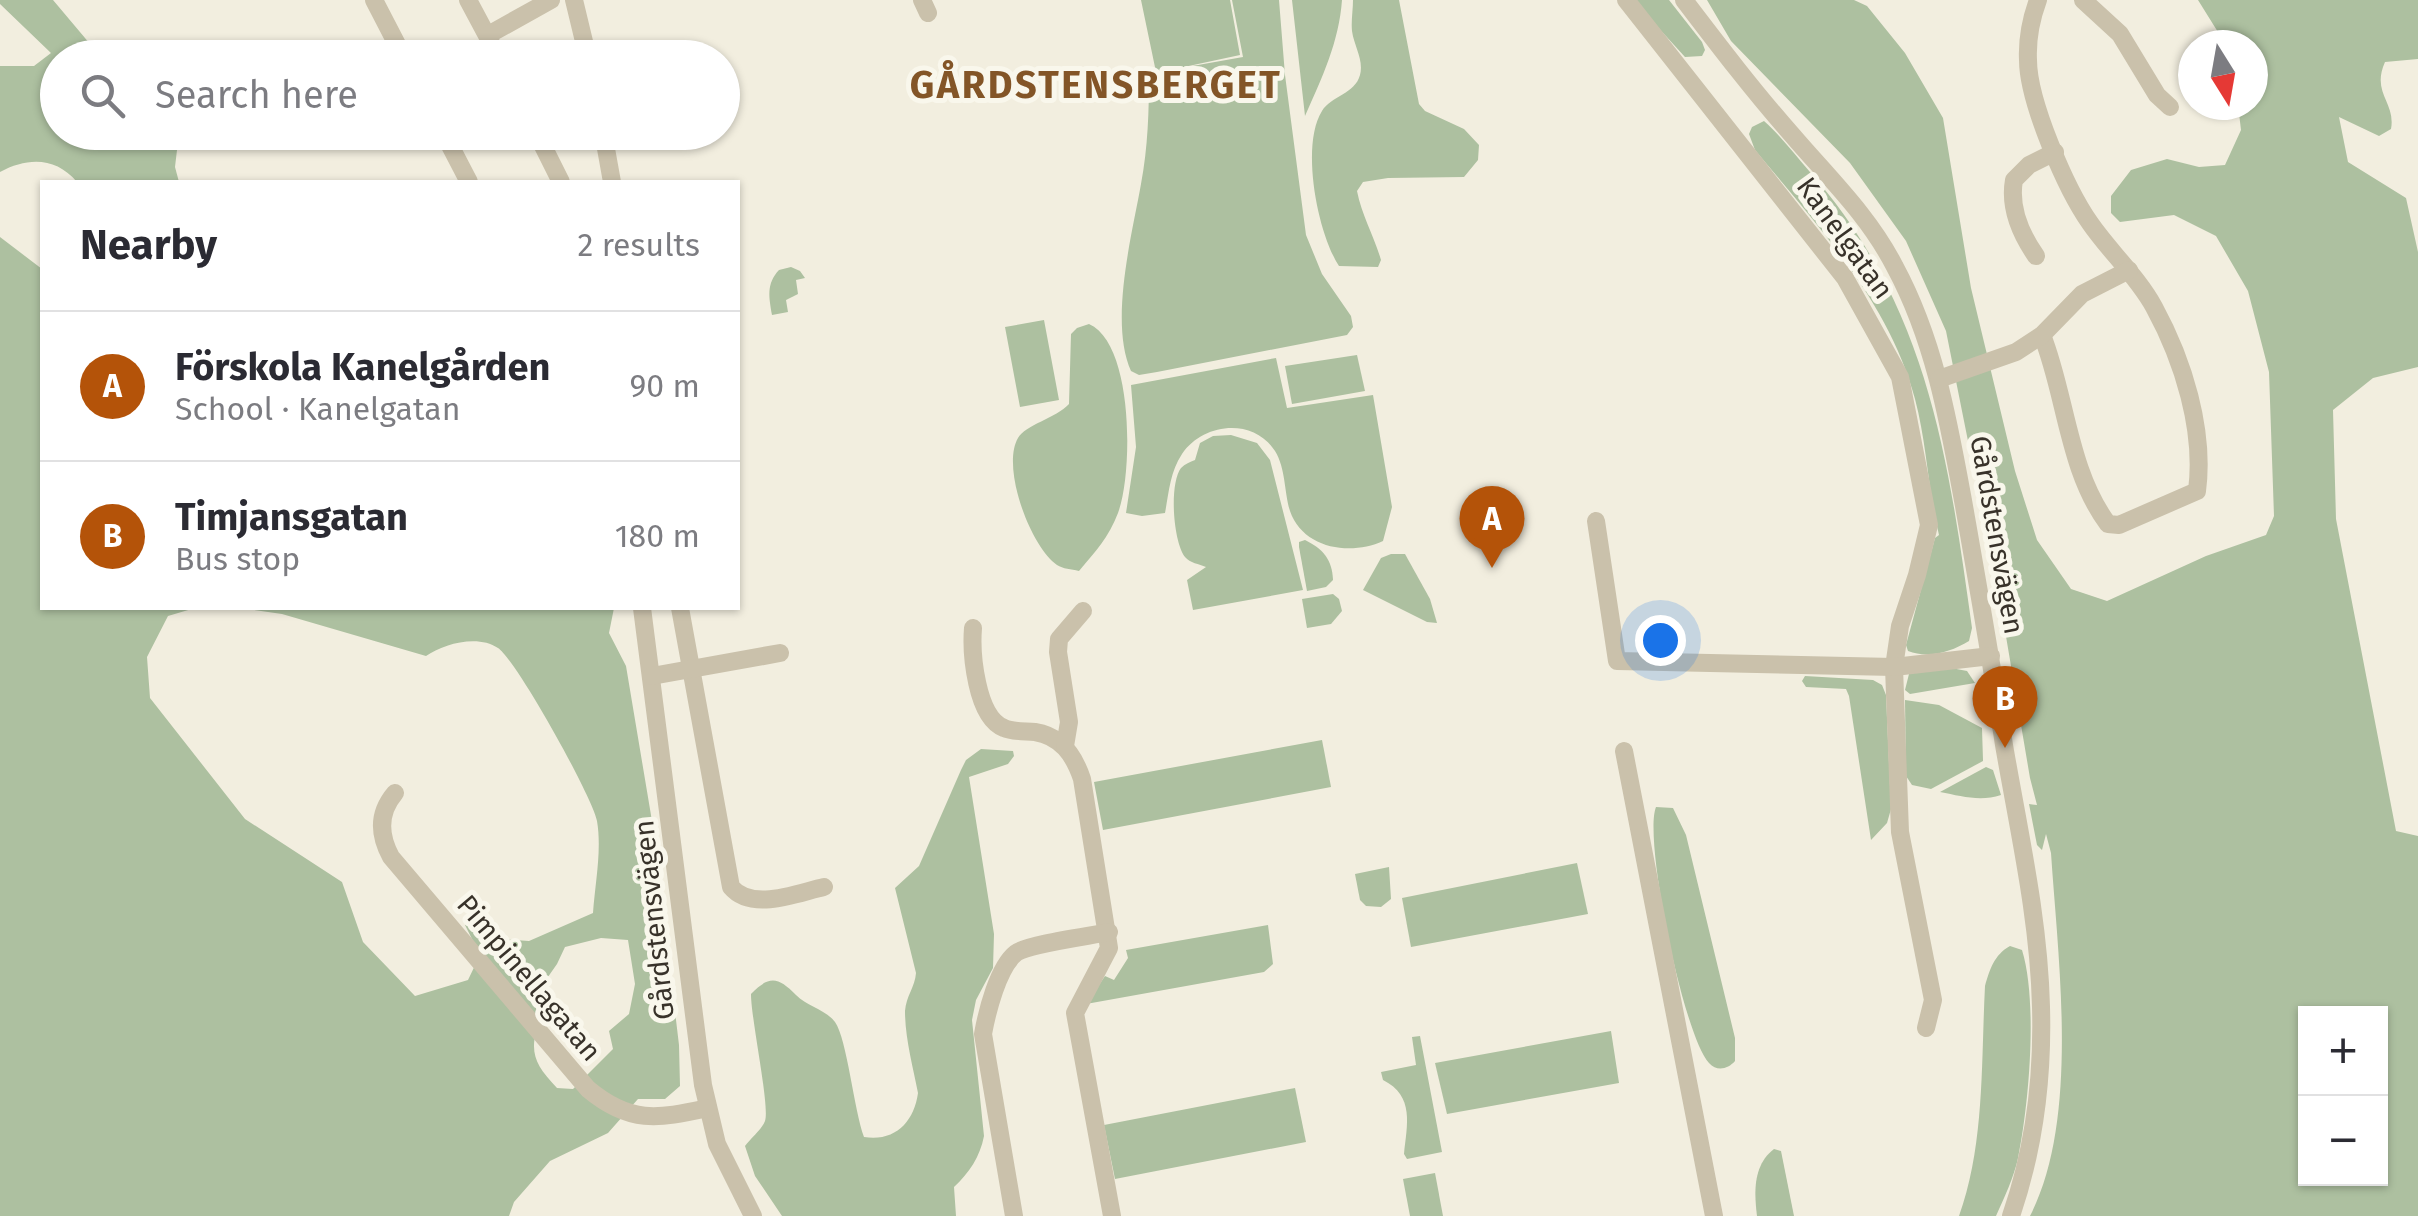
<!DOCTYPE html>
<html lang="en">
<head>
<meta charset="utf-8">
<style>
  :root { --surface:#fff; --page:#f2f2f3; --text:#2b2b33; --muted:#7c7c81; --line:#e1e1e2; --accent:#b45309 }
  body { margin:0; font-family:"Fira Sans",sans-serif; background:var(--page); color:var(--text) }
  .controls { position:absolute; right:30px; bottom:30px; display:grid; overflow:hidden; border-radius:0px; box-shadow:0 2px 8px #0004 }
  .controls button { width:90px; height:90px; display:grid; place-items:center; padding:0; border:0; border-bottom:2px solid var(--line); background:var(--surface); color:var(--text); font:50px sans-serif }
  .compass { position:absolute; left:2178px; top:30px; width:90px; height:90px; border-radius:50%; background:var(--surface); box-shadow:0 2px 8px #0004; rotate:169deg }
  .you { position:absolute; left:1660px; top:640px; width:35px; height:35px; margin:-25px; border:8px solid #fff; border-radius:50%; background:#1a73e8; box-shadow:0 0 0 15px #1a73e833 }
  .badge { display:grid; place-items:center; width:65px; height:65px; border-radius:50%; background:var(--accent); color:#fff; font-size:32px; font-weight:700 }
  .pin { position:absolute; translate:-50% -82px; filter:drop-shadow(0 2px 5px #0008) }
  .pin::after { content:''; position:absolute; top:52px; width:35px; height:30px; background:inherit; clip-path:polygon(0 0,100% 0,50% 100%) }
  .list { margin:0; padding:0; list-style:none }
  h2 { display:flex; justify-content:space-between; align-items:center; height:130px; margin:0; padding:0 40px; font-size:42px }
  h2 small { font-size:32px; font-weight:400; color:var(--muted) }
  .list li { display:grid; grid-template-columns:65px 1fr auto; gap:30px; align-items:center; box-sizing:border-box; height:150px; padding:0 40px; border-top:2px solid var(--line) }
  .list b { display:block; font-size:38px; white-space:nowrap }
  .list p { margin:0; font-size:32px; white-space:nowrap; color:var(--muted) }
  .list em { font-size:32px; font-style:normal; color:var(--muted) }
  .icon { flex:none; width:55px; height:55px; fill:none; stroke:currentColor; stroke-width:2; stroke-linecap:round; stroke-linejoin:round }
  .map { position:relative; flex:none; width:2418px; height:1216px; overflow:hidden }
  .search { position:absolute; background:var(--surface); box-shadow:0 2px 8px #0004; left:40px; top:40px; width:700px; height:110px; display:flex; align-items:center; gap:25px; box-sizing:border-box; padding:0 35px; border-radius:55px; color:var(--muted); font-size:38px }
  .panel { position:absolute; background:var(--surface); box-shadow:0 2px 8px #0004; left:40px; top:180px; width:700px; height:430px; border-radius:0px }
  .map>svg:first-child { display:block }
</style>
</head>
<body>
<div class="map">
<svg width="2418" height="1216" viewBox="0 0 2418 1216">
  <rect width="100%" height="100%" fill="#f2eedf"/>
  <g fill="#adc0a0" fill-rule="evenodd">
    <path d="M0 0H53L101 57 58 58V132L179 133 175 167 179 182H77C56 157 28 157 0 172V66H34L51 53 0 4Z"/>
    <path d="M1141 0H1230L1240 55 1170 70 1243 57 1232 0H1279L1285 75 1306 235 1322 274 1351 316 1353 327 1347 335 1157 372 1139 375 1131 371C1109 322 1132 235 1141 184 1148 147 1149 111 1149 74L1156 72Z"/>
    <path d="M1292 0H1342C1339 42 1322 78 1305 116Z"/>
    <path d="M1353 0H1399L1419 104 1425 111 1464 129 1479 145 1478 160 1464 177 1388 178 1363 182 1357 191C1362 216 1374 236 1381 260L1378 267 1339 266C1318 234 1300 146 1322 111 1331 96 1355 94 1360 75 1364 60 1354 46 1352 31 1351 21 1353 10 1353 0Z"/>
    <path d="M1633 0H1669L1702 42 1705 50 1702 56 1685 57Z"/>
    <path d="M1707 0H1854L1867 6 1905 53 1943 118 1971 288 2015 471 2037 540 2071 589 2107 601 2206 556 2266 535 2274 516 2269 372 2248 291 2216 236 2174 215 2120 222 2111 213V196L2131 170 2167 159 2199 167 2225 165 2241 130 2238 105H2253V45H2226L2198 0H2418V59L2385 62C2371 93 2396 102 2391 129L2379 136 2339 117 2348 162 2406 198 2418 252V367L2373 378 2333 410 2336 519 2396 831 2418 836V1216H2030C2080 1119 2058 960 2051 853L2046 834 2042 850 2037 845 2029 804 2037 805 2030 778 2000 601 1946 331 1906 241 1850 163 1731 41ZM2306 1014H2380V1178H2306Z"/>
    <path d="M1764 121C1781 136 1795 155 1810 172 1929 308 1948 457 1972 628L1969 641C1951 652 1928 659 1908 651L1906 645 1935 538 1939 535C1928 491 1927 444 1915 399 1889 302 1818 226 1755 150L1749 134 1752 127Z"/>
    <path d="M0 237 42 269V608H195L168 616 147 657 150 698 245 819 342 882 363 942 415 996 468 980 480 955 465 925 474 918 489 938 529 941 593 913C595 884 602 850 597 821 593 798 517 661 498 648 478 634 443 644 426 656L282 614 241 608H614L609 633 626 666 653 827 679 1045 680 1086 665 1099H638L608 1133 550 1161 514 1202 509 1216H0ZM601 938 628 940 635 984 629 1014 609 1031 613 1049 573 1089 557 1088C532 1062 528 1049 542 1015L536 994 557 964 565 947Z"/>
    <path d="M791 267 800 271 805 278 796 280 798 294 786 300 788 312 772 315C769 297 766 284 779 270Z"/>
    <path d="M1044 320 1059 400 1020 407 1005 327Z"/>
    <path d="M1089 324C1134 344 1133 473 1118 513 1109 537 1095 552 1079 571 1071 569 1063 569 1057 565 1030 546 1001 467 1018 438 1025 425 1056 418 1069 404L1071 334 1077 328Z"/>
    <path d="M1357 355 1365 391 1292 404 1285 366Z"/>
    <path d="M1276 358 1287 408 1373 395 1392 507 1383 541C1351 556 1303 549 1290 511 1284 492 1286 469 1275 451 1253 417 1203 423 1182 454 1170 472 1169 492 1165 513L1142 516 1126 513 1136 447 1131 385Z"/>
    <path d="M1231 435 1257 443 1270 460 1303 590 1193 610 1187 580 1206 567C1199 564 1190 563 1185 557 1173 541 1169 484 1181 468 1185 464 1190 462 1195 460L1200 443 1213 436Z"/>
    <path d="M1305 540C1323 549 1332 559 1333 580L1326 587 1307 591 1299 547V542Z"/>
    <path d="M1391 554H1405L1430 599 1437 623 1427 622 1363 590 1381 558Z"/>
    <path d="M1333 594 1339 599 1342 611 1331 624 1307 628 1302 599Z"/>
    <path d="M1946 667 1967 671 1975 683 1910 694 1905 690 1909 674Z"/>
    <path d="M1805 676 1873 680 1882 685 1886 695 1891 809 1887 823 1871 840 1849 696 1846 689 1806 687 1802 681Z"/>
    <path d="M1905 700 1939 705 1982 728 1983 761 1931 789 1912 785 1906 776Z"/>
    <path d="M1322 740 1331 787 1103 830 1094 782Z"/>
    <path d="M981 749 1013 751 1014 756 1008 764 969 777 994 934 993 968 976 1000 972 1020 984 1136C980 1157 969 1173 954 1187L956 1216H782L755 1176 745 1146C751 1138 762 1129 765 1121 770 1107 751 1019 751 994 770 974 779 978 796 995 807 1006 826 1010 835 1022 847 1039 854 1110 864 1137 895 1142 914 1122 918 1093 913 1067 905 1038 905 1011 906 996 915 987 916 973L895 888 919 866 961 770 966 760Z"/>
    <path d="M1986 767 1993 770 2001 795C1980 802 1961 796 1940 792Z"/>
    <path d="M1656 807 1673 808 1686 835 1735 1038V1061C1728 1069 1717 1072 1709 1063 1684 1037 1643 839 1656 807Z"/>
    <path d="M1577 863 1588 914 1411 947 1402 898Z"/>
    <path d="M1389 867 1391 899 1381 907 1366 906 1360 900 1355 874Z"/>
    <path d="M1268 925 1273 964 1264 972 1086 1004 1105 976 1114 980 1128 958 1126 950Z"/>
    <path d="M2010 946 2022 950C2038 1002 2029 1104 2018 1158 2014 1177 2004 1198 1996 1216H1959C1985 1144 1981 1062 1985 986 1990 969 1994 955 2010 946Z"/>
    <path d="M1611 1031 1619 1083 1447 1114 1435 1063Z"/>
    <path d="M1420 1036 1442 1152 1407 1159 1404 1154C1407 1125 1415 1096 1383 1080L1381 1072 1416 1065 1412 1037Z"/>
    <path d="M1295 1088 1306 1142 1115 1179 1104 1125Z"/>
    <path d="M1774 1149 1781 1151 1794 1216H1757C1754 1192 1753 1165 1774 1149Z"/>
    <path d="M1435 1173 1443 1216H1410L1403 1179Z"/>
  </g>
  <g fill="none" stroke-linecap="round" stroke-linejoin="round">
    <g stroke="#cac1ab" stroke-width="18">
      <path d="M374 0 404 58"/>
      <path d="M468 0 499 58"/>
      <path d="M574 0 588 58"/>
      <path d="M922 0 928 13"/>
      <path d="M1626 0 1845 278 1900 377 1929 525 1917 575 1900 626 1894 667 1900 832 1933 1000 1926 1028"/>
      <path d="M1684 0C1719 46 1754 92 1793 136 1829 178 1869 216 1895 267 1935 341 1949 424 1964 506 1978 586 1992 665 2004 745 2019 832 2039 919 2041 1007 2043 1078 2034 1149 2011 1216"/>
      <path d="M2038 0C2031 19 2027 39 2028 60 2028 101 2066 189 2090 223 2110 252 2137 276 2154 307 2183 360 2205 430 2197 491L2119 525 2108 524C2068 471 2066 395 2042 335"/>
      <path d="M2083 0 2120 34 2157 95 2170 107"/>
      <path d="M488 35 551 0"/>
      <path d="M443 132 469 182"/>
      <path d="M536 132 561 182"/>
      <path d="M603 132 612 182"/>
      <path d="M2036 256C2020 233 2009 208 2014 180L2029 165 2055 152"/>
      <path d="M1939 379 2016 352 2042 335 2082 294 2129 270"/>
      <path d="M1596 521 1617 661 1894 667 1991 656"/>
      <path d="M642 608 703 1085 717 1144 753 1216"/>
      <path d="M680 608 731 887C752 912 797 893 824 887"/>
      <path d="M973 628C971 653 976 717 1004 728 1013 732 1025 731 1035 732 1061 736 1074 755 1082 779L1109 948 1075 1013 1112 1216"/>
      <path d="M652 676 780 653"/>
      <path d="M1065 746 1069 722 1058 652 1059 639 1083 611"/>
      <path d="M1624 751 1714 1216"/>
      <path d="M395 793C378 813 379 835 391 857L588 1089C630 1124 657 1119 708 1108"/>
      <path d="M1014 1216 983 1034C987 1012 998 967 1016 953 1028 944 1090 936 1109 932"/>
    </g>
  </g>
  <g text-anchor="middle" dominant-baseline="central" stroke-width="10" stroke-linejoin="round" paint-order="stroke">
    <g font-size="28" fill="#38322a" stroke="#f9f7ec">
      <text transform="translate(1845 238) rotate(54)">Kanelgatan</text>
      <text transform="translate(1997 535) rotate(80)">Gårdstensvägen</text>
      <text transform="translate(654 920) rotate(-96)">Gårdstensvägen</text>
      <text transform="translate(529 978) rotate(50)">Pimpinellagatan</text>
    </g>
    <g font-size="38" font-weight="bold" letter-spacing="2.5" fill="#835527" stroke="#f9f7ec">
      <text x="1096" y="85">GÅRDSTENSBERGET</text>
    </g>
  </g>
</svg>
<div class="controls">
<button>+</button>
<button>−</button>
</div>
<svg class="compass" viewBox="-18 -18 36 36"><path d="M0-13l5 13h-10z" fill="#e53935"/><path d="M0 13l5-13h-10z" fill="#7c7c81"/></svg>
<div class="you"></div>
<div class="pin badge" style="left:1492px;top:568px">A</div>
<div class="pin badge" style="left:2005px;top:748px">B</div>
<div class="search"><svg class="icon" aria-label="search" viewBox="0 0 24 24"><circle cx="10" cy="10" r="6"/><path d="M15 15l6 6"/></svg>Search here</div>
<section class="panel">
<h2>Nearby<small>2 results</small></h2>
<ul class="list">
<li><span class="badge">A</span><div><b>Förskola Kanelgården</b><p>School · Kanelgatan</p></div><em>90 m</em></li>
<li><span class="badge">B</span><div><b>Timjansgatan</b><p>Bus stop</p></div><em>180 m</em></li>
</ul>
</section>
</div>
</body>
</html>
